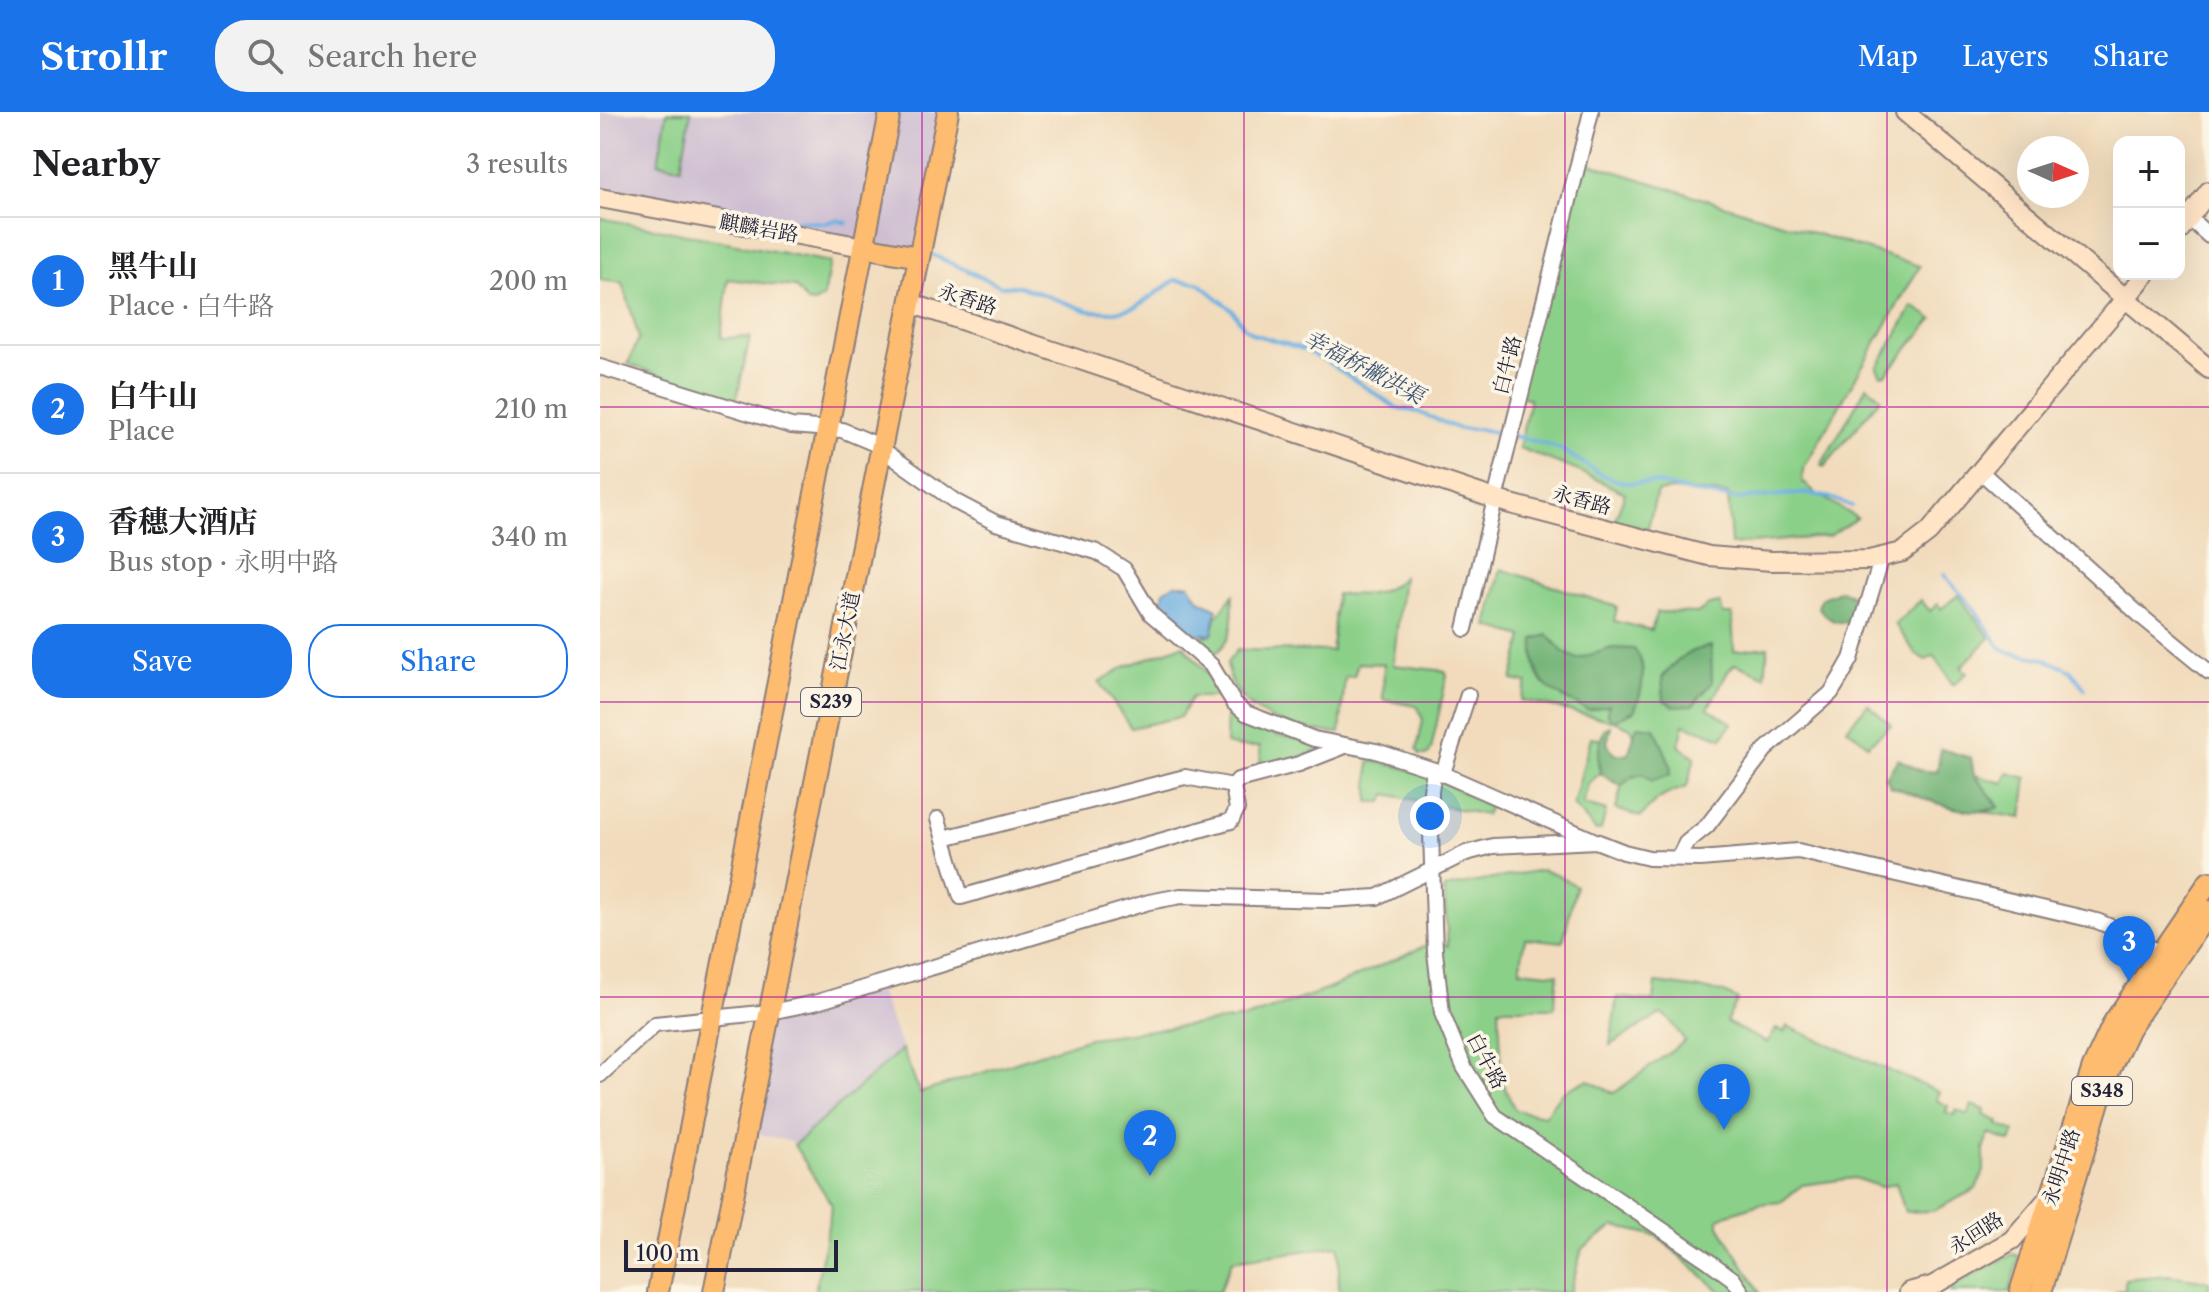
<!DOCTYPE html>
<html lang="en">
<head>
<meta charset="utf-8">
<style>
  :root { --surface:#fff; --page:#f2f2f2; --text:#202124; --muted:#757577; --line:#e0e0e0; --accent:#1a73e8 }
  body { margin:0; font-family:"Libre Caslon Text","Noto Serif SC",serif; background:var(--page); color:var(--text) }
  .controls { position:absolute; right:24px; top:24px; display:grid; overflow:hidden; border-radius:16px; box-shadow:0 8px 32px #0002 }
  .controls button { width:72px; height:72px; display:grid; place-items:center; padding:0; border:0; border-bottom:2px solid var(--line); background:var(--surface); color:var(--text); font:40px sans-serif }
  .compass { position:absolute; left:1417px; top:24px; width:72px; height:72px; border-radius:50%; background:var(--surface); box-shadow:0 8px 32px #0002; rotate:93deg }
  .scale { position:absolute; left:24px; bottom:20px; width:214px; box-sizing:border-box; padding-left:8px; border:4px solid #22223b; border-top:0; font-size:22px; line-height:28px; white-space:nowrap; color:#22223b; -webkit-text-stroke:6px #fcf5e5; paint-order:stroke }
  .you { position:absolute; left:830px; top:704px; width:28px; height:28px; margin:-20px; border:6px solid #fff; border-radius:50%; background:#1a73e8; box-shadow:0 0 0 12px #1a73e833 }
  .badge { display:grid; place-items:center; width:52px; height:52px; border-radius:50%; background:var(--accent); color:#fff; font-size:26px; font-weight:700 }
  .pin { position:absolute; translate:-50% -66px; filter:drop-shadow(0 2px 4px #0008) }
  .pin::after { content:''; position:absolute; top:42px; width:28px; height:24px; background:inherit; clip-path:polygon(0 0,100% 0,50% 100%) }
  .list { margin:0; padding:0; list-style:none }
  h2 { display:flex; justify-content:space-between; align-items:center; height:104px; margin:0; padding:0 32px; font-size:34px }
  h2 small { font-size:26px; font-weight:400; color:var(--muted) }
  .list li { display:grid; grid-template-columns:52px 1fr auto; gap:24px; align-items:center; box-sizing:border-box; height:128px; padding:0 32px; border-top:2px solid var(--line) }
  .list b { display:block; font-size:30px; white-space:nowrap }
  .list p { margin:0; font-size:26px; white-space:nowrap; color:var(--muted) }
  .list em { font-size:26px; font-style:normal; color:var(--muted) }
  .actions { display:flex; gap:16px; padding:24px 32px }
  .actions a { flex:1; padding:18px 0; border:2px solid var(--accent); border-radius:32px; text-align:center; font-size:28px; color:var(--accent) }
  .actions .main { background:var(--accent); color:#fff }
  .icon { flex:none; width:44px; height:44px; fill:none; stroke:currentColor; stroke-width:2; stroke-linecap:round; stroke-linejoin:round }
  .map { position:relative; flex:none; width:1609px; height:1180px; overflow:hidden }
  header { display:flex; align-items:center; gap:48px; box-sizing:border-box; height:112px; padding:0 40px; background:var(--accent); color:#fff }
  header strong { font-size:38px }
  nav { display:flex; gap:44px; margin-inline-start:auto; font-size:28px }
  .search { width:560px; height:72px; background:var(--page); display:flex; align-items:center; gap:20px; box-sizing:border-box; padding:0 28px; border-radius:32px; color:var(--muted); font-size:30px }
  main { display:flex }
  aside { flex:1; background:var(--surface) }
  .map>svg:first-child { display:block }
</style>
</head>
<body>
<header>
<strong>Strollr</strong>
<div class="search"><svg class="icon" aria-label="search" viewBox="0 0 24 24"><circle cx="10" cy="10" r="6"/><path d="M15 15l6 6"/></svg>Search here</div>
<nav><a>Map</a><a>Layers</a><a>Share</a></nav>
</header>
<main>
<aside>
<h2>Nearby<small>3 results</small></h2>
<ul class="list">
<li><span class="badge">1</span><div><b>黑牛山</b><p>Place · 白牛路</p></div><em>200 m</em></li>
<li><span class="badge">2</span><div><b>白牛山</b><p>Place</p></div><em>210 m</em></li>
<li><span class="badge">3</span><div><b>香穗大酒店</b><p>Bus stop · 永明中路</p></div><em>340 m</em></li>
</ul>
<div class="actions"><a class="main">Save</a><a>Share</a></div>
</aside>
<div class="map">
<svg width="1609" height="1180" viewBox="0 0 1609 1180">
  <rect width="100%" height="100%" fill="#fcf5e5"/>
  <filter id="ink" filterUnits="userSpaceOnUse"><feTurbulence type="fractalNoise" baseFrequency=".0125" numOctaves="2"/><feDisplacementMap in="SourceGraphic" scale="16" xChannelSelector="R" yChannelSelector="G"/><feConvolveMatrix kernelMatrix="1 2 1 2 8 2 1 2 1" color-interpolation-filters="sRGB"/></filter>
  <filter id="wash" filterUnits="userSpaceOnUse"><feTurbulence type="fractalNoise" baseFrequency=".006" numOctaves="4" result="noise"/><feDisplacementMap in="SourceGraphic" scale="32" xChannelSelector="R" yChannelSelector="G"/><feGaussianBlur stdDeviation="1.8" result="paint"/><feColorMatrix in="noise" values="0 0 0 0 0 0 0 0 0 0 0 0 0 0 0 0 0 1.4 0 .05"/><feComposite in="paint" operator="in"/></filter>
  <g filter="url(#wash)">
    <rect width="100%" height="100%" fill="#f1dbbc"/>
    <g fill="#cebed1">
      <path d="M0 0H348L319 145 0 87Z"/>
      <path d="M278 876 320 982 232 1093 192 1030 146 1019 168 909Z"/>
    </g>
    <g fill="#8bd089" stroke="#567962" stroke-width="2">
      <path d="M67 0H91L81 55 58 51Z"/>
      <path d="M982 49 1320 154 1203 357 1202 369 1216 381 1257 406 1229 424 1131 433 1128 382 1073 378 1057 380 1045 427 1011 418 1025 381 976 358 919 336 930 287 910 280Z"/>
      <path d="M0 106 230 150 223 186 214 191 207 190 195 175 128 167 121 226 150 225 136 290 28 252 39 226 23 171 0 168Z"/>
      <path d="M1313 194 1333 207 1286 262 1281 263 1277 256Z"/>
      <path d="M1267 274 1281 286 1224 355 1221 353Z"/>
      <path d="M901 457 1017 495 1014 509 1051 518 1057 500 1097 501 1109 493 1120 491 1123 502H1132L1134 539 1168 535 1165 564 1135 552 1128 559 1108 596 1132 611 1122 626 1084 612 1079 634 1095 645 1087 675C1066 681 1054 688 1041 705L1016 697 1034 623 1031 616 1014 609 921 588 927 571 912 568 923 525 887 514Z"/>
      <path d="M803 465 793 553 845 559 847 563 831 638 828 643H820L817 637 823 608 817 594 783 588 784 552 758 551 754 564 745 565 740 621C694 618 633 605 627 551L637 538 732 539 736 482C765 483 781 486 803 465Z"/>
      <path d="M633 483C632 505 635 525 617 540L600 535 595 528 612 522 616 506Z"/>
      <path d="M1358 483 1390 526 1361 555 1367 561 1353 573 1334 543 1326 548 1316 542 1295 512 1321 488 1330 499 1338 492 1341 497Z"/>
      <path d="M583 533 649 610 675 623 731 634 661 660 660 635H638L626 632 627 589 623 585H592L580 605 531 616 499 570 524 555Z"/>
      <path d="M1268 592 1291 613 1268 633 1247 616Z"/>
      <path d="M991 625 1001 627 998 651 1000 661 988 672 983 692 1006 699 1001 718 996 719 973 693Z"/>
      <path d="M769 649C813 654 851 673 890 693L886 703 786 682 783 690H769Z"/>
      <path d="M1408 661 1427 666 1422 706 1385 700 1399 694 1374 663 1403 671Z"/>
      <path d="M941 758 956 762 976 774 963 830 925 826 920 858 958 862 954 896H899L902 969 915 998 944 1004 962 980 987 968 1014 981 1085 929 1069 907 1061 902 1010 933 1017 885 1054 889 1056 871 1122 880 1138 888 1126 910 1167 931 1176 917 1184 920 1187 914 1339 980 1336 988 1348 994 1346 1000 1354 1003 1356 998 1368 1003 1372 993 1385 998 1384 1003 1399 1010 1398 1013 1415 1020 1411 1030 1389 1022 1384 1037V1059L1376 1077 1333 1099 1305 1100 1296 1071 1281 1075 1254 1066 1202 1073 1181 1090 1160 1092 1128 1102 1119 1107V1114L1160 1180H1121L1057 1124 1014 1114 982 1137 970 1180H740C736 1165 742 1150 738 1134L632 1149 619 1180H215L232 1093 194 1033 302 937 320 981 489 926 646 906 726 878 838 828 848 834 844 776Z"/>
      <path d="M1413 1142 1419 1144V1149L1409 1180H1350L1352 1174Z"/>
      <path d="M1568 1163 1609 1169V1180H1515L1525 1177V1167Z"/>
    </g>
    <g fill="#70b275" stroke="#496a58" stroke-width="2">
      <path d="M1241 478 1254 485 1259 499 1252 510C1234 512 1229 508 1218 495L1222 486Z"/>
      <path d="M948 523 963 540 977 547 1012 536 1034 537C1049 553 1042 581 1034 599L1012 609 1007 600 1009 593 988 598C948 577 932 576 934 527Z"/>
      <path d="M1111 534 1112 571 1093 593 1074 594 1064 588 1062 566C1075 547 1089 538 1111 534Z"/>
      <path d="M1011 614 1007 631 1014 642 1028 643 1037 614 1055 616 1071 654 1070 663 1052 669 1043 662 1032 665 1021 674 1001 662C996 647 999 633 1004 617Z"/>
      <path d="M1341 637 1371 646 1374 663 1399 695C1366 708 1323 685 1290 674L1286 665 1298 647 1319 658 1337 660Z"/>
    </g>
    <path fill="#6db0e2" stroke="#48698e" stroke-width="2" d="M575 472H589L599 488 617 497 612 522H581L561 493 564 479Z"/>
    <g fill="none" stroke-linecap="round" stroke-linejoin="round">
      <g stroke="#6db0e2" stroke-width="4">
        <path d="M197 109 225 111 236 108 247 111"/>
        <path d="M333 143 401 174H419L489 199 516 200 536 195 575 168 599 171 632 198 644 215 653 222 703 237 729 251 797 296 818 300 859 317H879L923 326 959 336 1002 363 1025 371H1056L1090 380 1137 387 1207 381 1231 386 1252 394"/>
        <path d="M1344 463 1375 498 1400 535 1408 540 1445 547 1471 559 1485 577"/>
      </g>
    </g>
  </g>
  <g filter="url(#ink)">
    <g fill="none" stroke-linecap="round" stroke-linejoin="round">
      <defs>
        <g id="street">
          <path d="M1589 106 1609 124"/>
          <path d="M0 255 191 314 242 318 273 331 356 390 396 411 497 440 524 457 551 502 611 553 634 591 646 601 714 627 776 639 834 658 993 728"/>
          <path d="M1381 360 1542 505 1609 560"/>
          <path d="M865 517 895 387 991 0"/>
          <path d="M834 658 831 679V721L835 840 842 901 864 955 895 1004 1110 1150 1133 1167 1142 1180"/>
          <path d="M843 661 868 583"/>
          <path d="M338 707 361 785 631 709 637 697 633 674 638 668 699 652 745 634"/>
          <path d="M344 726 585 665 633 674"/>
          <path d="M1079 745 1086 731 1107 714 1165 638 1231 581 1239 568 1251 547 1282 445"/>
          <path d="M0 963 55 912 170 900 214 891 549 790 581 784 728 788 777 785 866 741 893 734 996 729 1024 740 1049 746 1100 747 1198 739 1497 809 1537 826 1560 843"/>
        </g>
        <g id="secondary">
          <path d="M1305 0 1609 257"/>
          <path d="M0 86 263 135"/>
          <path d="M1579 119 1609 79"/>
          <path d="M310 191 907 391 1109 444 1171 449 1269 448 1303 440 1329 420 1546 162"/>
          <path d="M1309 1180 1332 1174 1412 1128 1451 1083"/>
        </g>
        <g id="primary">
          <path d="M263 135 319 145"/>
          <path d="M58 1180 290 0"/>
          <path d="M114 1180 348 0"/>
          <path d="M1420 1180 1493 955 1514 910 1609 770"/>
          <path d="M1441 1180 1507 963 1529 916 1609 799"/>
        </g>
      </defs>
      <use href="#street" stroke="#8a7e7c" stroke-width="18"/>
      <use href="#secondary" stroke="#8a7e7c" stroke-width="22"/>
      <use href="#primary" stroke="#8a7e7c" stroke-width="24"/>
      <use href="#street" stroke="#fff" stroke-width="14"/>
      <use href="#secondary" stroke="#ffe4c6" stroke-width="18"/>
      <use href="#primary" stroke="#febc70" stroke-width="20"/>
    </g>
  </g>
  <path fill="none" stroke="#b5179e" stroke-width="2" stroke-opacity="0.55" d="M322 0V1180M644 0V1180M965 0V1180M1287 0V1180M0 295H1609M0 590H1609M0 885H1609"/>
  <g text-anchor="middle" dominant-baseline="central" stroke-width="7" stroke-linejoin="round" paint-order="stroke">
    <g fill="#fcf5e5" stroke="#63616e" stroke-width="2">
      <rect x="201" y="576" width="60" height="28" rx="6"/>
      <rect x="1472" y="965" width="60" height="28" rx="6"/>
    </g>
    <g font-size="18" font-weight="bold" fill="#22223b">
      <text x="231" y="590">S239</text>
      <text x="1502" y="979">S348</text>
    </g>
    <g font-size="20" fill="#22223b" stroke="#fcf5e5">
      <text transform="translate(159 116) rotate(10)">麒麟岩路</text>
      <text transform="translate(368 187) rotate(18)">永香路</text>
      <text transform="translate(907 253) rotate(-76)">白牛路</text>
      <text transform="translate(982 388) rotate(15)">永香路</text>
      <text transform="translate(245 519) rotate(-79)">江永大道</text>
      <text transform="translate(887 949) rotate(62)">白牛路</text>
      <text transform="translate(1461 1055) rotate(-72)">永明中路</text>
      <text transform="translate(1376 1121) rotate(-33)">永回路</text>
    </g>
    <g font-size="22" font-style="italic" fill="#3c5475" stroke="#fcf5e5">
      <text transform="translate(764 255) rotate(28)">幸福桥撇洪渠</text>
    </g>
  </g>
</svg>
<div class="controls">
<button>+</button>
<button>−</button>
</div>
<svg class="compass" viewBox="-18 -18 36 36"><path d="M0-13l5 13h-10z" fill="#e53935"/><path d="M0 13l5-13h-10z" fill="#757577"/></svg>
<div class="scale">100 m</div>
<div class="you"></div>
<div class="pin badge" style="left:1124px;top:1018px">1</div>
<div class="pin badge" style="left:550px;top:1064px">2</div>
<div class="pin badge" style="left:1529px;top:870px">3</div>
</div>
</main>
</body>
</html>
